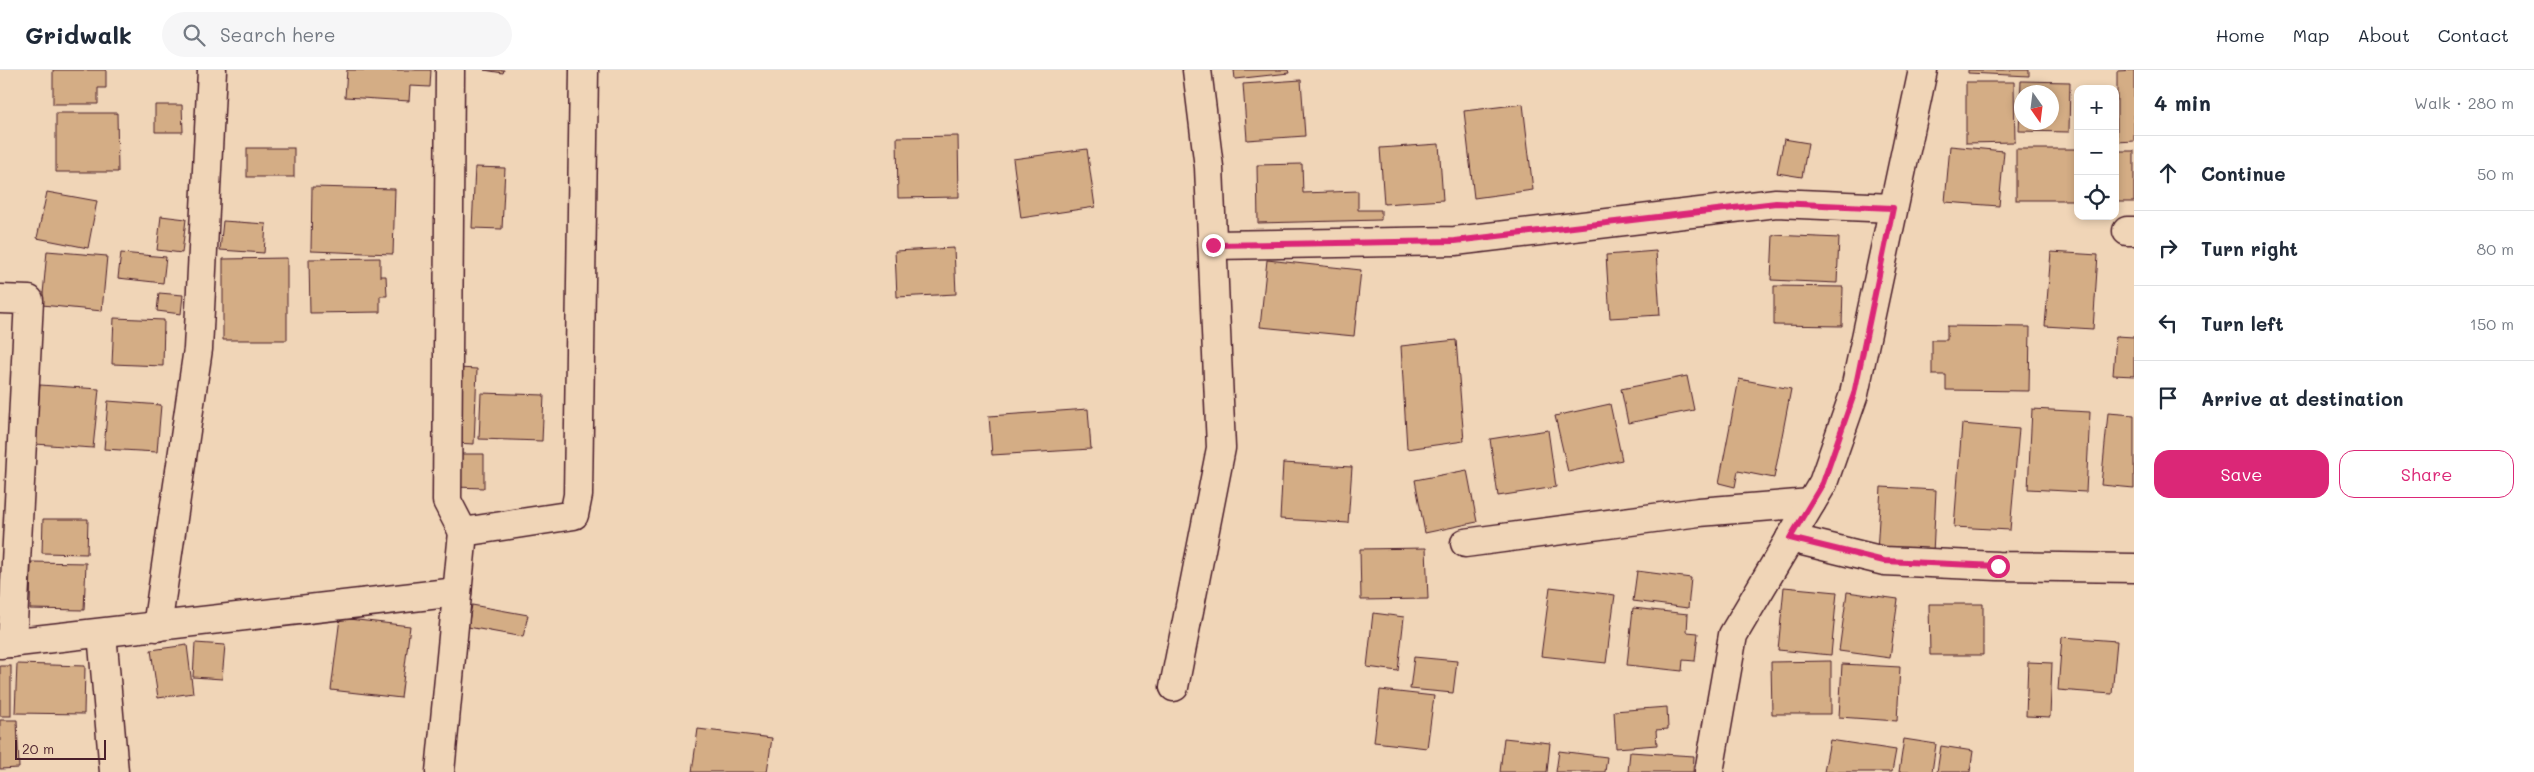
<!DOCTYPE html>
<html lang="en">
<head>
<meta charset="utf-8">
<style>
  :root { --surface:#fff; --page:#f6f6f7; --text:#1f2937; --muted:#747a83; --line:#e0e1e3; --accent:#db2777 }
  body { margin:0; font-family:Mali,sans-serif; background:var(--page); color:var(--text) }
  .controls { position:absolute; right:15px; top:15px; display:grid; overflow:hidden; border-radius:10px; box-shadow:0 2px 8px #0003 }
  .controls button { width:45px; height:45px; display:grid; place-items:center; padding:0; border:0; border-bottom:1px solid var(--line); background:var(--surface); color:var(--text); font:25px sans-serif }
  .compass { position:absolute; left:2014px; top:15px; width:45px; height:45px; border-radius:50%; background:var(--surface); box-shadow:0 2px 8px #0003; rotate:166deg }
  .scale { position:absolute; left:15px; bottom:12px; width:91px; box-sizing:border-box; padding-left:5px; border:2px solid #4a1f2b; border-top:0; font-size:14px; line-height:18px; white-space:nowrap; color:#4a1f2b; -webkit-text-stroke:4px #f0d5b7; paint-order:stroke }
  .stop { position:absolute; width:15px; height:15px; margin:-11px; border:4px solid #db2777; border-radius:50%; background:#fff }
  .stop.end { background:#db2777; border-color:#fff; box-shadow:0 1px 5px #0008 }
  .list { margin:0; padding:0; list-style:none }
  h2 { display:flex; justify-content:space-between; align-items:center; height:65px; margin:0; padding:0 20px; font-size:21px }
  h2 small { font-size:16px; font-weight:400; color:var(--muted) }
  .list li { display:grid; grid-template-columns:32px 1fr auto; gap:15px; align-items:center; box-sizing:border-box; height:75px; padding:0 20px; border-top:1px solid var(--line) }
  .list b { display:block; font-size:19px; white-space:nowrap }
  .list em { font-size:16px; font-style:normal; color:var(--muted) }
  .actions { display:flex; gap:10px; padding:15px 20px }
  .actions a { flex:1; padding:11px 0; border:1px solid var(--accent); border-radius:15px; text-align:center; font-size:18px; color:var(--accent) }
  .actions .main { background:var(--accent); color:#fff }
  .icon { flex:none; width:28px; height:28px; fill:none; stroke:currentColor; stroke-width:2; stroke-linecap:round; stroke-linejoin:round }
  .map { position:relative; flex:none; width:2134px; height:702px; overflow:hidden }
  header { display:flex; align-items:center; gap:30px; box-sizing:border-box; height:70px; padding:0 25px; background:var(--surface); border-bottom:1px solid var(--line) }
  header strong { font-size:24px }
  nav { display:flex; gap:28px; margin-inline-start:auto; font-size:18px }
  .search { width:350px; height:45px; background:var(--page); display:flex; align-items:center; gap:12px; box-sizing:border-box; padding:0 18px; border-radius:28px; color:var(--muted); font-size:19px }
  main { display:flex }
  aside { flex:1; background:var(--surface) }
  .map>svg:first-child { display:block }
</style>
</head>
<body>
<header>
<strong>Gridwalk</strong>
<div class="search"><svg class="icon" aria-label="search" viewBox="0 0 24 24"><circle cx="10" cy="10" r="6"/><path d="M15 15l6 6"/></svg>Search here</div>
<nav><a>Home</a><a>Map</a><a>About</a><a>Contact</a></nav>
</header>
<main>
<div class="map">
<svg width="2134" height="702" viewBox="0 0 2134 702">
  <rect width="100%" height="100%" fill="#f0d5b7"/>
  <filter id="ink" filterUnits="userSpaceOnUse"><feTurbulence type="fractalNoise" baseFrequency=".02" numOctaves="2"/><feDisplacementMap in="SourceGraphic" scale="10" xChannelSelector="R" yChannelSelector="G"/><feConvolveMatrix kernelMatrix="1 2 1 2 8 2 1 2 1" color-interpolation-filters="sRGB"/></filter>
  <g filter="url(#ink)">
    <g fill="#d4ad85" stroke="#4a1f2b" fill-rule="evenodd">
      <path d="M53 0H106V18H98V34H53Z"/>
      <path d="M347 0H431L430 17 410 16 409 31 345 27Z"/>
      <path d="M484 0H504L503 3Z"/>
      <path d="M1234 0H1288L1289 3 1235 9Z"/>
      <path d="M1968 0H2029V6L1968 3Z"/>
      <path d="M2134 0V71L2117 72V1Z"/>
      <path d="M1301 10 1305 66 1247 70 1243 14Z"/>
      <path d="M2021 11 2070 12 2069 62 2019 61ZM2022 22H2052V52H2022Z"/>
      <path d="M1966 12H2014L2015 72 1966 73Z"/>
      <path d="M1523 34 1533 120 1474 128 1464 41Z"/>
      <path d="M155 35H182L183 62H155Z"/>
      <path d="M56 43H117L118 102H56Z"/>
      <path d="M958 66 959 127 898 128 897 67Z"/>
      <path d="M1784 69 1808 73 1802 107 1777 103Z"/>
      <path d="M1439 74 1443 130 1384 134 1380 78Z"/>
      <path d="M1950 76 2004 81 1999 136 1945 132Z"/>
      <rect x="247" y="78" width="47" height="29"/>
      <path d="M1087 79 1095 137 1021 148 1013 89Z"/>
      <rect x="2016" y="79" width="62" height="51"/>
      <rect x="2115" y="81" width="19" height="51"/>
      <path d="M1302 94 1303 123 1358 121V140H1381V150L1258 153 1257 95Z"/>
      <path d="M475 97 505 98 502 159 472 158Z"/>
      <path d="M312 117 395 119 393 184 311 181Z"/>
      <path d="M47 122 97 131 88 178 37 168Z"/>
      <path d="M161 146 186 149 182 183 157 180Z"/>
      <path d="M223 151 266 154 264 183 220 180Z"/>
      <path d="M1773 165 1839 168 1837 213 1771 210Z"/>
      <path d="M954 178 956 224 897 227 895 181Z"/>
      <path d="M47 181 107 186 102 241 42 235Z"/>
      <path d="M1656 181 1660 245 1610 248 1606 185Z"/>
      <path d="M2051 182 2098 185 2093 259 2045 256Z"/>
      <path d="M121 183 166 187 163 213 118 208Z"/>
      <path d="M287 188V270H223V189Z"/>
      <path d="M380 188V206H386L387 226H380V242L310 243 309 189Z"/>
      <path d="M1267 190 1361 200 1354 266 1260 257Z"/>
      <path d="M1774 216 1843 217 1842 256 1774 255Z"/>
      <path d="M159 223 183 225 181 244 157 241Z"/>
      <path d="M114 248 164 250 163 296 112 294Z"/>
      <path d="M1947 256 2030 257 2029 321 1946 320V305H1932V270H1947Z"/>
      <path d="M2116 266 2134 267V306L2113 305Z"/>
      <path d="M1456 270 1464 371 1407 379 1401 276Z"/>
      <path d="M458 298 477 299 474 374 454 373Z"/>
      <path d="M1687 306 1694 340 1628 353 1621 319Z"/>
      <path d="M1739 309 1791 319 1774 408 1738 401 1735 417 1719 413Z"/>
      <path d="M40 315 99 319 93 378 35 374Z"/>
      <path d="M481 323 544 325 542 371 479 369Z"/>
      <path d="M108 331 161 335 157 382 104 379Z"/>
      <path d="M1610 334 1622 390 1568 402 1555 346Z"/>
      <path d="M1088 339 1091 379 992 385 989 346Z"/>
      <path d="M2032 339 2090 342 2086 422 2028 419Z"/>
      <path d="M2108 343 2134 345V418L2101 415Z"/>
      <path d="M1962 354 2019 359 2010 460 1954 457Z"/>
      <path d="M1548 360 1556 417 1498 426 1490 369Z"/>
      <path d="M455 384H484V418L455 417Z"/>
      <path d="M1283 393 1352 397 1348 453 1280 449Z"/>
      <path d="M1467 400 1477 452 1425 463 1415 410Z"/>
      <path d="M1881 417 1936 420 1933 484 1877 482Z"/>
      <path d="M43 449H88L87 484 42 483Z"/>
      <path d="M1426 478 1428 529 1361 530 1360 479Z"/>
      <path d="M31 492 86 493 84 540 30 539Z"/>
      <path d="M1637 501 1691 508 1688 538 1633 531Z"/>
      <path d="M1550 517 1615 525 1606 593 1541 586Z"/>
      <path d="M1784 517 1837 522 1831 585 1778 580Z"/>
      <path d="M1847 522 1898 529 1890 588 1839 581Z"/>
      <path d="M1929 534H1983V585H1930Z"/>
      <path d="M472 535 528 545 523 567 468 557Z"/>
      <path d="M1633 538 1688 544 1687 562 1698 563 1695 591 1683 590 1682 601 1627 595Z"/>
      <path d="M1373 543 1404 547 1398 601 1367 597Z"/>
      <path d="M340 548 410 556 401 628 331 620Z"/>
      <path d="M2062 567 2117 571 2112 624 2058 620Z"/>
      <path d="M195 573 225 575 222 609 193 607Z"/>
      <path d="M187 575 193 623 158 628 151 580Z"/>
      <path d="M1414 587 1457 591 1453 623 1410 619Z"/>
      <path d="M1831 591V644H1772L1771 592Z"/>
      <path d="M2028 592 2052 593 2050 647 2026 646Z"/>
      <path d="M17 594 85 596 84 644 15 643Z"/>
      <path d="M1842 594 1900 597 1897 651 1839 647Z"/>
      <rect x="0" y="596" width="11" height="50"/>
      <path d="M1380 620 1434 626 1427 678 1374 672Z"/>
      <path d="M1667 637 1668 659 1656 660 1657 675 1616 678 1614 641Z"/>
      <path d="M0 650H17L19 698 0 699Z"/>
      <path d="M698 659 772 668 767 702H692Z"/>
      <path d="M1504 668 1550 673 1547 702H1500Z"/>
      <path d="M1904 669 1936 674 1932 702H1899Z"/>
      <path d="M1830 670 1896 680 1892 702H1824Z"/>
      <path d="M1941 676 1973 681 1970 702H1937Z"/>
      <path d="M1559 681 1607 687 1605 702H1556Z"/>
      <path d="M1630 682 1694 686 1693 702H1628Z"/>
    </g>
    <g fill="none" stroke-linecap="round" stroke-linejoin="round">
      <defs>
        <g id="minor">
          <path d="M450 0 447 431 463 462"/>
          <path d="M2127 161H2134"/>
          <path d="M1213 175 1455 171 1776 133 1893 138"/>
          <path d="M0 229 29 230 12 573"/>
          <path d="M1790 468 1884 491 1998 496 2134 498"/>
          <path d="M1465 473 1699 442 1811 433"/>
          <path d="M157 557 198 279 212 0"/>
          <path d="M102 563 114 702"/>
          <path d="M0 574 457 522"/>
          <path d="M1174 617 1221 378 1209 97 1197 0"/>
          <path d="M440 702 463 462 574 445 578 425 584 0"/>
          <path d="M1709 702 1733 565 1823 413 1854 324 1923 0"/>
        </g>
      </defs>
      <use href="#minor" stroke="#4a1f2b" stroke-width="31"/>
      <use href="#minor" stroke="#f0d5b7" stroke-width="28"/>
    </g>
  </g>
  <g fill="none" stroke-linecap="round" stroke-linejoin="round" filter="url(#ink)">
    <path stroke="#db2777" stroke-width="6" d="M1213 175 1455 171 1776 133 1893 138 1854 324 1823 413 1790 468 1884 491 1998 496"/>
  </g>
</svg>
<div class="controls">
<button>+</button>
<button>−</button>
<button><svg class="icon" aria-label="locate" viewBox="0 0 24 24"><circle cx="12" cy="12" r="6"/><path d="M12 2v4M12 18v4M2 12h4M18 12h4"/></svg></button>
</div>
<svg class="compass" viewBox="-18 -18 36 36"><path d="M0-13l5 13h-10z" fill="#e53935"/><path d="M0 13l5-13h-10z" fill="#747a83"/></svg>
<div class="scale">20 m</div>
<div class="stop" style="left:1998px;top:496px"></div>
<div class="stop end" style="left:1213px;top:175px"></div>
</div>
<aside>
<h2>4 min<small>Walk · 280 m</small></h2>
<ul class="list">
<li><svg class="icon" aria-label="ahead" viewBox="0 0 24 24"><path d="M12 20V5M6 11l6-6 6 6"/></svg><div><b>Continue</b></div><em>50 m</em></li>
<li><svg class="icon" aria-label="right" viewBox="0 0 24 24"><path d="M7 20v-9h11M14 6l5 5-5 5"/></svg><div><b>Turn right</b></div><em>80 m</em></li>
<li><svg class="icon" aria-label="left" viewBox="0 0 24 24"><path d="M17 20v-9H6M10 6l-5 5 5 5"/></svg><div><b>Turn left</b></div><em>150 m</em></li>
<li><svg class="icon" aria-label="arrive" viewBox="0 0 24 24"><path d="M6 21V4h12l-3 4 3 4H6"/></svg><div><b>Arrive at destination</b></div></li>
</ul>
<div class="actions"><a class="main">Save</a><a>Share</a></div>
</aside>
</main>
</body>
</html>
